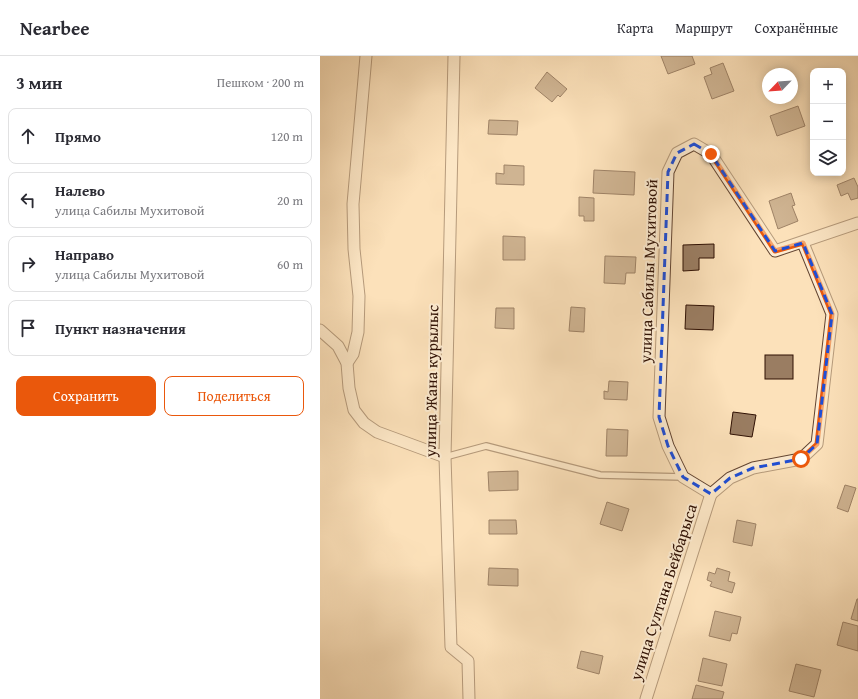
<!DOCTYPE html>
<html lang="ru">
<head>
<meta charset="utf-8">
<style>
  :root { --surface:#fff; --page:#f2f2f3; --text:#2b2b33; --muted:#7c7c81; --line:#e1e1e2; --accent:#ea580c }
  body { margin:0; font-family:"Gentium Book Plus",serif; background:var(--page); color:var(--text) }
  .controls { position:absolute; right:12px; top:12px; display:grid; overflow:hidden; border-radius:8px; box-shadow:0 2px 10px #0003 }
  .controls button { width:36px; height:36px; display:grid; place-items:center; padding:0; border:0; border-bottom:1px solid var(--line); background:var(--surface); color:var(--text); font:20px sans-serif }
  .compass { position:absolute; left:442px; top:12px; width:36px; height:36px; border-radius:50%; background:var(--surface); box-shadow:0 2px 10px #0003; rotate:245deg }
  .stop { position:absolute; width:12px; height:12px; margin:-9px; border:3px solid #ea580c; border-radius:50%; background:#fff }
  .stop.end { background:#ea580c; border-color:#fff; box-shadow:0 1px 4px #0008 }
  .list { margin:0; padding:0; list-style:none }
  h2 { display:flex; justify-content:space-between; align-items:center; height:52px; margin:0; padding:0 16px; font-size:17px }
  h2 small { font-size:13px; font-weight:400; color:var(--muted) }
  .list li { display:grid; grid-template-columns:26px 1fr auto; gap:12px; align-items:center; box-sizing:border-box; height:56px; margin:0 8px 8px; padding:0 8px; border:1px solid var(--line); border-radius:8px }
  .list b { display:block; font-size:15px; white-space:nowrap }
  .list p { margin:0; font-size:13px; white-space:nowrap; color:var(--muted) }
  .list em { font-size:13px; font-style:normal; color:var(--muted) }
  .actions { display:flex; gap:8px; padding:12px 16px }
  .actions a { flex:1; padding:9px 0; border:1px solid var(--accent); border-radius:8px; text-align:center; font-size:14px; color:var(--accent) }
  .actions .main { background:var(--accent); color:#fff }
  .icon { flex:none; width:22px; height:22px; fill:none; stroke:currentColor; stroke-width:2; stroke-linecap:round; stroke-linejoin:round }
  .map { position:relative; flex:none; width:538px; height:643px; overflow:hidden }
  header { display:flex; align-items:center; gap:24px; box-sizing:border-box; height:56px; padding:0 20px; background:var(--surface); border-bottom:1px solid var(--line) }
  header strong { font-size:19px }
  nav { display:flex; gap:22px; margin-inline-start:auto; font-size:14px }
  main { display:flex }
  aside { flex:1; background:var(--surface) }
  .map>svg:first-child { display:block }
</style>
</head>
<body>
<header>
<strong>Nearbee</strong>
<nav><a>Карта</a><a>Маршрут</a><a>Сохранённые</a></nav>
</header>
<main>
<aside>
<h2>3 мин<small>Пешком · 200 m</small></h2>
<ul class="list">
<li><svg class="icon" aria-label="ahead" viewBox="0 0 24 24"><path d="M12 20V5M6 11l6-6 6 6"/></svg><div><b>Прямо</b></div><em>120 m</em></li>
<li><svg class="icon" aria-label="left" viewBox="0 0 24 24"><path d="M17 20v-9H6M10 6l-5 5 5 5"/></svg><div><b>Налево</b><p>улица Сабилы Мухитовой</p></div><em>20 m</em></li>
<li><svg class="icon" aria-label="right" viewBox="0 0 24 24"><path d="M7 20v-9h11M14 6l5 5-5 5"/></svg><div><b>Направо</b><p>улица Сабилы Мухитовой</p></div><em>60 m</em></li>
<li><svg class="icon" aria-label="arrive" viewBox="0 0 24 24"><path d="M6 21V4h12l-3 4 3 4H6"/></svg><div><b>Пункт назначения</b></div></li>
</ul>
<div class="actions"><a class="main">Сохранить</a><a>Поделиться</a></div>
</aside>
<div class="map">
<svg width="538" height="643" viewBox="0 0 538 643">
  <rect width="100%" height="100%" fill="#fce1ba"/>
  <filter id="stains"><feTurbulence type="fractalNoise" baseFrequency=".005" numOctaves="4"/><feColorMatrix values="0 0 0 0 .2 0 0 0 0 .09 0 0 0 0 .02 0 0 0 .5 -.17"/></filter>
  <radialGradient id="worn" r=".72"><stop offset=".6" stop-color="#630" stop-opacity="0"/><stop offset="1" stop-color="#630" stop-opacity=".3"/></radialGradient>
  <g fill="#9a7d62" stroke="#2f1003">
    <path d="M341 0H372L375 8 348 18Z"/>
    <path d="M403 7 414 35 392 43 384 21 392 18 390 12Z"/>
    <path d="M227 16 247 33 240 41 238 39 232 46 215 32Z"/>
    <path d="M478 50 485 70 457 80 450 60Z"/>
    <path d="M169 64 198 65 197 79 168 78Z"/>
    <path d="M184 109 204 110V129L176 128V117L184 118Z"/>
    <path d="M274 114 315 116 314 139 273 137Z"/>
    <path d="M534 122 538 131V142L531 144 528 137 521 140 517 129Z"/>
    <path d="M471 137 475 149 472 150 478 165 458 173 449 145Z"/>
    <path d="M259 141 274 142V165H264V160H259Z"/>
    <path d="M183 180 205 181V204H183Z"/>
    <path d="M394 188V202H379V214L363 215V189Z"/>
    <path d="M285 200 316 201 315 217H306L305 228 284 227Z"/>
    <path d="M366 249 394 250 393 274 365 273Z"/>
    <path d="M251 251 265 252 264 276 249 275Z"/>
    <path d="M176 252H194V273L175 272Z"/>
    <rect x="445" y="299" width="28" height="24"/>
    <path d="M289 325 308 326 307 344 284 343V335L288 336Z"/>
    <path d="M413 356 436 359 432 381 410 378Z"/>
    <path d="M287 373 308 374 307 400H286Z"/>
    <path d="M198 415V434L169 435 168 416Z"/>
    <path d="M525 429 536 432 528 456 517 452Z"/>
    <path d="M287 446 309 453 302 475 280 468Z"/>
    <path d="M169 464H196L197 478H169Z"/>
    <path d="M417 464 436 468 432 490 413 486Z"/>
    <path d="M169 512 198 513V530L168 529Z"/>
    <path d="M397 512 410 516 408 525 415 527 412 537 390 530 392 526 387 524 389 516 395 518Z"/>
    <path d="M537 543H538V565L531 563Z"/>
    <path d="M395 555 421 561 417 578 412 577 410 585 389 580Z"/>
    <path d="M523 566 538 570V595L517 589Z"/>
    <path d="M261 595 283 600 279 618 257 612Z"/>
    <path d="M383 602 407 608 402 630 378 625Z"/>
    <path d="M476 608 501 614 494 641 469 635Z"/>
    <path d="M376 629 404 636 402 643H372Z"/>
  </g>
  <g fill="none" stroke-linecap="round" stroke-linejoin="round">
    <defs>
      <path id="lane" d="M125 401 166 390 280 419 363 421"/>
      <g id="street">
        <path d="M134 0 125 401 131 591 148 605 149 643"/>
        <path d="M0 274 18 290 27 307 29 332 34 354 44 367 57 376 125 401"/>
        <path d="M27 307 33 298 38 276 39 240 34 193 33 148 46 0"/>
        <path d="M391 438 363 421 348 390 339 361 348 116 357 97 374 88 391 98 455 195 538 167"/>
        <path d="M391 438 410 422 433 412 481 403 497 388 512 258 483 187"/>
        <path d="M326 643 391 438"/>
      </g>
    </defs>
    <use href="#lane" stroke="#624431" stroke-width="8"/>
    <use href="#street" stroke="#624431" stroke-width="13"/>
    <use href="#lane" stroke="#fdecd2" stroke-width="5.5"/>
    <use href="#street" stroke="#fdecd2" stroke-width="11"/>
  </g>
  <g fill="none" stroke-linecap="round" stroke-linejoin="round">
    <path stroke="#ea580c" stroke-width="5" d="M391 98 455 195 483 187 512 258 497 388 481 403"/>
  </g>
  <path d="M0 0H538V643H0ZM374 88 391 98 455 195 483 187 512 258 497 388 481 403 433 412 410 422 391 438 363 421 348 390 339 361 348 116 357 97Z" fill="#fce1ba" fill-opacity=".55" fill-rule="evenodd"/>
  <path fill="none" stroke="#1d4ed8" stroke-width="3" stroke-dasharray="8 5" stroke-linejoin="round" d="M374 88 391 98 455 195 483 187 512 258 497 388 481 403 433 412 410 422 391 438 363 421 348 390 339 361 348 116 357 97Z"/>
  <g text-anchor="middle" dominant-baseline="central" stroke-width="4" stroke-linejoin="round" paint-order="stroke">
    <g font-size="16" fill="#2f1003" stroke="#fdecd2">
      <text transform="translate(328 215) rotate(-88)">улица Сабилы Мухитовой</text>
      <text transform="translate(111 325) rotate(-89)">улица Жана курылыс</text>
      <text transform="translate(343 536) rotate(-72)">улица Султана Бейбарыса</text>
    </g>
  </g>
  <rect width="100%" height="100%" filter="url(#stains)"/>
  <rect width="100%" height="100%" fill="url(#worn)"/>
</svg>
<div class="controls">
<button>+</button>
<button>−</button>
<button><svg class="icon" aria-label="layers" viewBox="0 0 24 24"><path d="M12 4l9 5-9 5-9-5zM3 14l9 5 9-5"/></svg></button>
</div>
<svg class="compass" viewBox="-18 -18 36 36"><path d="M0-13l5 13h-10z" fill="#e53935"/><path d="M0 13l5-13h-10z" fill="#7c7c81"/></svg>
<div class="stop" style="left:481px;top:403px"></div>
<div class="stop end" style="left:391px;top:98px"></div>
</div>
</main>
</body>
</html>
